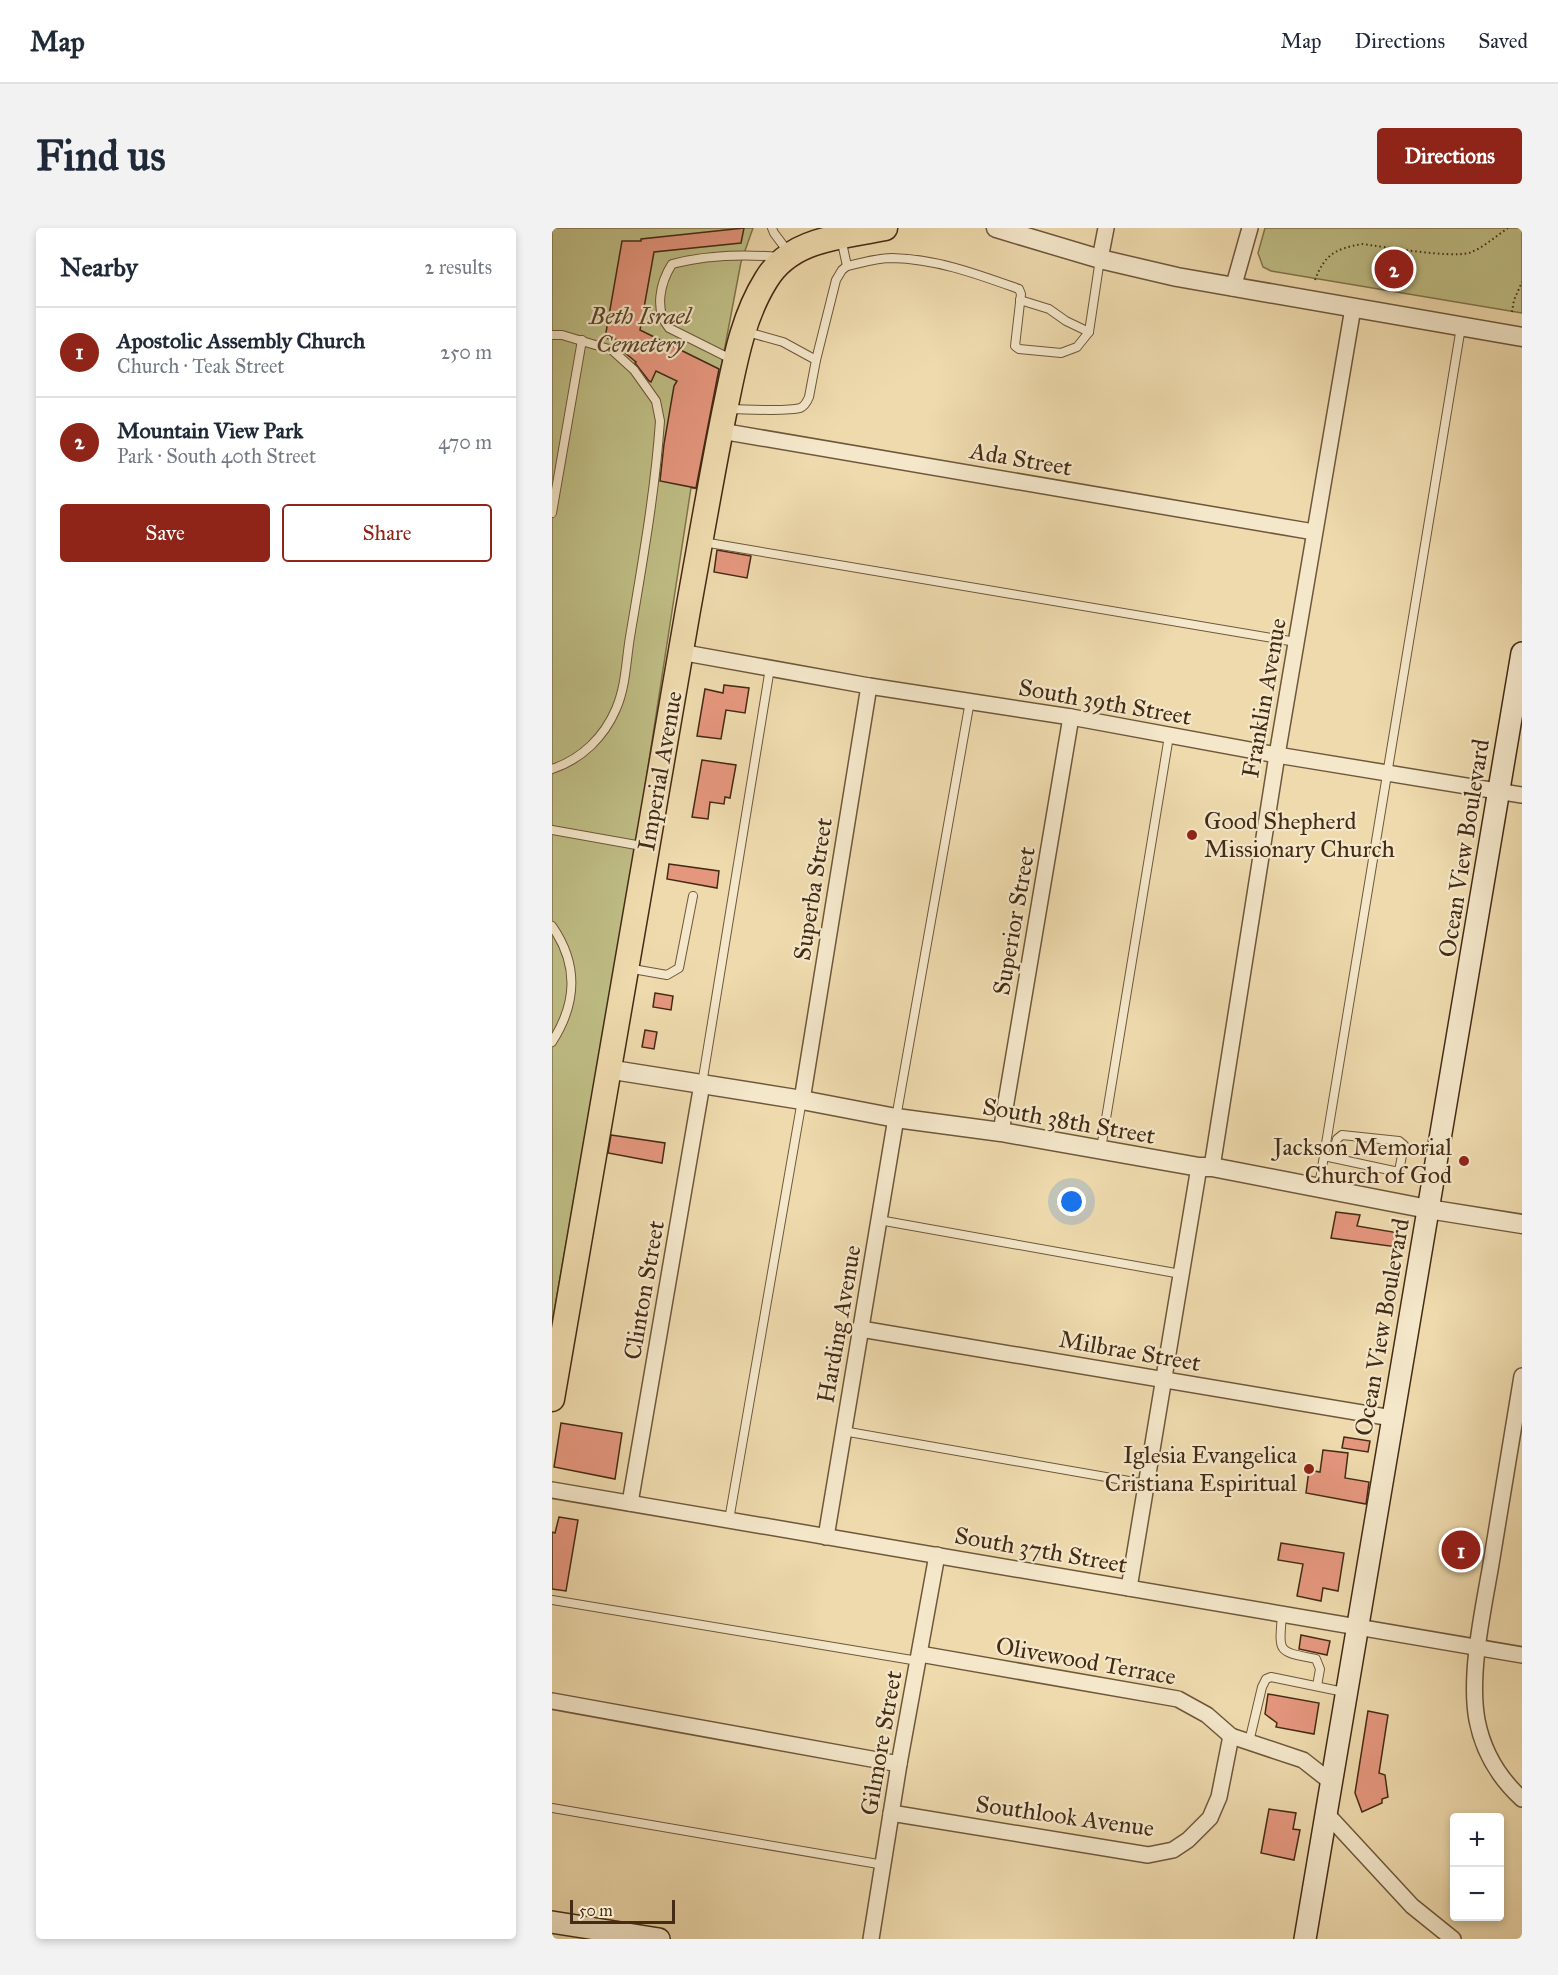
<!DOCTYPE html>
<html lang="en">
<head>
<meta charset="utf-8">
<style>
  :root { --surface:#fff; --page:#f2f2f3; --text:#1f2937; --muted:#747a83; --line:#e0e1e3; --accent:#8f2418 }
  body { margin:0; font-family:"IM FELL Great Primer",serif; background:var(--page); color:var(--text) }
  .controls { position:absolute; right:18px; bottom:18px; display:grid; overflow:hidden; border-radius:6px; box-shadow:0 3px 9px #0003 }
  .controls button { width:54px; height:54px; display:grid; place-items:center; padding:0; border:0; border-bottom:2px solid var(--line); background:var(--surface); color:var(--text); font:30px sans-serif }
  .scale { position:absolute; left:18px; bottom:15px; width:105px; box-sizing:border-box; padding-left:6px; border:3px solid #442b15; border-top:0; font-size:16px; line-height:21px; white-space:nowrap; color:#442b15; -webkit-text-stroke:4px #f4e7ca; paint-order:stroke }
  .you { position:absolute; left:520px; top:974px; width:21px; height:21px; margin:-15px; border:4px solid #fff; border-radius:50%; background:#1a73e8; box-shadow:0 0 0 9px #1a73e833 }
  .badge { display:grid; place-items:center; width:39px; height:39px; border-radius:50%; background:var(--accent); color:#fff; font-size:20px; font-weight:700 }
  .pin { position:absolute; translate:-50% -50%; border:3px solid #fff; box-shadow:0 2px 6px #0006 }
  .list { margin:0; padding:0; list-style:none }
  h2 { display:flex; justify-content:space-between; align-items:center; height:78px; margin:0; padding:0 24px; font-size:26px }
  h2 small { font-size:20px; font-weight:400; color:var(--muted) }
  .list li { display:grid; grid-template-columns:39px 1fr auto; gap:18px; align-items:center; box-sizing:border-box; height:90px; padding:0 24px; border-top:2px solid var(--line) }
  .list b { display:block; font-size:22px; white-space:nowrap }
  .list p { margin:0; font-size:20px; white-space:nowrap; color:var(--muted) }
  .list em { font-size:20px; font-style:normal; color:var(--muted) }
  .actions { display:flex; gap:12px; padding:18px 24px }
  .actions a { flex:1; padding:14px 0; border:2px solid var(--accent); border-radius:6px; text-align:center; font-size:21px; color:var(--accent) }
  .actions .main { background:var(--accent); color:#fff }
  .map { position:relative; flex:none; width:970px; height:1711px; overflow:hidden; border-radius:6px }
  header { display:flex; align-items:center; gap:36px; box-sizing:border-box; height:84px; padding:0 30px; background:var(--surface); border-bottom:2px solid var(--line) }
  header strong { font-size:28px }
  nav { display:flex; gap:33px; margin-inline-start:auto; font-size:21px }
  .intro { display:flex; align-items:center; justify-content:space-between; box-sizing:border-box; height:144px; padding:0 36px }
  h1 { margin:0; font-size:42px }
  .button { padding:15px 27px; border-radius:6px; background:var(--accent); color:#fff; font-size:21px; font-weight:700 }
  main { display:flex; gap:36px; padding:0 36px }
  aside { flex:1; background:var(--surface); border-radius:6px; box-shadow:0 3px 9px #0003 }
  .map>svg:first-child { display:block }
</style>
</head>
<body>
<header>
<strong>Map</strong>
<nav><a>Map</a><a>Directions</a><a>Saved</a></nav>
</header>
<div class="intro"><h1>Find us</h1><a class="button">Directions</a></div>
<main>
<aside>
<h2>Nearby<small>2 results</small></h2>
<ul class="list">
<li><span class="badge">1</span><div><b>Apostolic Assembly Church</b><p>Church · Teak Street</p></div><em>250 m</em></li>
<li><span class="badge">2</span><div><b>Mountain View Park</b><p>Park · South 40th Street</p></div><em>470 m</em></li>
</ul>
<div class="actions"><a class="main">Save</a><a>Share</a></div>
</aside>
<div class="map">
<svg width="970" height="1711" viewBox="0 0 970 1711">
  <rect width="100%" height="100%" fill="#eedaad"/>
  <filter id="stains"><feTurbulence type="fractalNoise" baseFrequency=".00333" numOctaves="4"/><feColorMatrix values="0 0 0 0 .2 0 0 0 0 .09 0 0 0 0 .02 0 0 0 .5 -.17"/></filter>
  <radialGradient id="worn" r=".72"><stop offset=".6" stop-color="#630" stop-opacity="0"/><stop offset="1" stop-color="#630" stop-opacity=".3"/></radialGradient>
  <g fill="#bfbe85" stroke="#82744d" stroke-width="1.5">
    <path d="M0 0H201L189 34 146 261 139 260 86 604 0 1096Z"/>
    <path d="M713 0H970V85L719 43 711 39 706 25Z"/>
  </g>
  <g fill="#e5977e" stroke="#442b15" stroke-width="1.5">
    <path d="M192 0 189 15 102 24 88 102 167 141 144 260 108 253 112 216 122 158 125 153 104 143 99 154 97 153 83 135 84 134 66 119 67 112 53 110 70 13H89V11Z"/>
    <path d="M165 322 199 328 195 350 162 344Z"/>
    <path d="M172 457 197 460 193 485 174 482 169 511 145 508 153 461 171 465Z"/>
    <path d="M150 532 184 537 178 570 173 569 172 576 158 574 156 591 140 589Z"/>
    <path d="M117 636 167 643 165 660 115 651Z"/>
    <path d="M103 765 121 768 119 782 101 779Z"/>
    <path d="M93 802 105 804 102 821 90 819Z"/>
    <path d="M59 907 113 915 110 935 56 925Z"/>
    <path d="M784 984 808 987 805 998 847 1005 845 1019 779 1010Z"/>
    <path d="M9 1195 70 1205 63 1251 2 1239Z"/>
    <path d="M792 1209 818 1213 816 1224 790 1220Z"/>
    <path d="M771 1222 796 1225 793 1250 817 1254 814 1276 754 1265 757 1242 768 1244Z"/>
    <path d="M7 1289 26 1292 14 1363 0 1361V1304L3 1305Z"/>
    <path d="M729 1315 792 1325 786 1363 771 1360 769 1373 745 1368 751 1336 726 1332Z"/>
    <path d="M749 1407 778 1413 775 1427 747 1421Z"/>
    <path d="M716 1466 767 1475 762 1506 724 1499 725 1495 713 1486Z"/>
    <path d="M816 1483 836 1487 827 1545 833 1547 836 1569 830 1571V1575L810 1584 803 1565Z"/>
    <path d="M717 1581 744 1585 741 1601 748 1602 742 1632 709 1625Z"/>
  </g>
  <g fill="none" stroke-linecap="round" stroke-linejoin="round">
    <defs>
      <g id="service">
        <path d="M220 0 222 5 237 25"/>
        <path d="M289 10 295 38"/>
        <path d="M468 72 497 81 514 93 537 104"/>
        <path d="M0 107H10L60 122 82 142 104 173 108 193C103 265 90 337 78 409 74 433 74 458 64 481 52 509 30 531 0 541"/>
        <path d="M179 131 117 100C102 82 108 55 120 36 154 27 192 26 227 29"/>
        <path d="M264 132 284 52 290 42 295 38C309 35 325 30 340 30 385 31 425 46 467 61L469 66 463 118 467 121 509 125 525 119 537 104 548 31"/>
        <path d="M175 181C192 181 234 184 248 180 253 178 255 174 257 169L264 132 231 114 195 104"/>
        <path d="M0 285 30 112"/>
        <path d="M151 314 744 414"/>
        <path d="M0 602 90 618"/>
        <path d="M0 698C27 737 25 775 0 814"/>
        <path d="M75 740 115 747 127 740 141 668"/>
        <path d="M150 856 218 440"/>
        <path d="M344 890 418 473"/>
        <path d="M549 921 617 508"/>
        <path d="M772 928 842 943H847L852 917 847 913 790 907 785 911 780 930"/>
        <path d="M767 958 909 99"/>
        <path d="M327 992 629 1046"/>
        <path d="M291 1203 594 1256"/>
        <path d="M177 1292 250 872"/>
        <path d="M0 1372 366 1433"/>
        <path d="M730 1386C727 1426 725 1423 764 1431L768 1441 765 1458"/>
        <path d="M697 1514 710 1459 714 1451 719 1449 792 1464"/>
        <path d="M0 1580 332 1637"/>
      </g>
      <g id="minor">
        <path d="M548 31 554 0"/>
        <path d="M681 60 698 0"/>
        <path d="M169 203 762 304"/>
        <path d="M128 424 317 458 519 489 725 527 970 567"/>
        <path d="M250 872 317 458"/>
        <path d="M449 904 519 489"/>
        <path d="M660 939 725 527 801 80"/>
        <path d="M309 1101 840 1190"/>
        <path d="M970 1148C959 1213 949 1278 938 1342 930 1387 917 1448 925 1492 931 1523 947 1550 970 1571"/>
        <path d="M0 1262 970 1427"/>
        <path d="M78 1275 150 856"/>
        <path d="M274 1309 344 890"/>
        <path d="M577 1360 647 939"/>
        <path d="M368 1426 626 1471 655 1487 679 1508 751 1532 779 1554"/>
        <path d="M0 1473 347 1536"/>
        <path d="M339 1585 596 1627 621 1622 636 1612 658 1590 667 1569 679 1508"/>
        <path d="M774 1585 860 1678 901 1711"/>
        <path d="M319 1711 347 1536 385 1327"/>
      </g>
      <g id="tertiary">
        <path d="M444 0 548 31 625 49 970 109"/>
        <path d="M55 841 250 872 344 890 449 904 647 939H660L876 981 970 996"/>
      </g>
      <g id="secondary">
        <path d="M0 1694 107 1711"/>
        <path d="M753 1711 970 425"/>
      </g>
      <path id="primary" d="M0 1171C44 908 89 645 136 382 148 316 159 251 172 186 182 140 189 92 214 52 239 10 290 9 333 0"/>
    </defs>
    <use href="#service" stroke="#6e573b" stroke-width="10"/>
    <use href="#minor" stroke="#6e573b" stroke-width="18"/>
    <use href="#tertiary" stroke="#6e573b" stroke-width="21"/>
    <use href="#secondary" stroke="#442b15" stroke-width="24"/>
    <use href="#primary" stroke="#442b15" stroke-width="27"/>
    <g stroke="#442b15" stroke-width="2" stroke-dasharray="1.5 3" stroke-linecap="butt">
      <path d="M763 52C773 26 783 21 810 16 834 19 897 30 917 25 931 20 944 8 956 0"/>
      <path d="M960 84 962 72 970 54"/>
    </g>
    <use href="#service" stroke="#f4e7ca" stroke-width="8"/>
    <use href="#minor" stroke="#f4e7ca" stroke-width="15"/>
    <use href="#tertiary" stroke="#f4e7ca" stroke-width="18"/>
    <use href="#secondary" stroke="#f4e7ca" stroke-width="21"/>
    <use href="#primary" stroke="#eedaad" stroke-width="24"/>
  </g>
  <g fill="#8f2418" stroke="#f4e7ca" stroke-width="2">
    <circle cx="640" cy="607" r="6"/>
    <circle cx="912" cy="933" r="6"/>
    <circle cx="757" cy="1241" r="6"/>
  </g>
  <g text-anchor="middle" dominant-baseline="central" stroke-width="4.5" stroke-linejoin="round" paint-order="stroke">
    <g font-size="24" font-style="italic" fill="#5d482b" stroke="#f4e7ca">
      <text x="88" y="88">Beth Israel<tspan x="88" dy="28">Cemetery</tspan></text>
    </g>
    <g font-size="24" fill="#442b15" stroke="#f4e7ca">
      <text transform="translate(469 231) rotate(10)">Ada Street</text>
      <text transform="translate(712 470) rotate(-80)">Franklin Avenue</text>
      <text transform="translate(553 474) rotate(10)">South 39th Street</text>
      <text transform="translate(108 543) rotate(-80)">Imperial Avenue</text>
      <text transform="translate(912 620) rotate(-81)">Ocean View Boulevard</text>
      <text transform="translate(261 661) rotate(-81)">Superba Street</text>
      <text transform="translate(462 693) rotate(-80)">Superior Street</text>
      <text transform="translate(517 893) rotate(10)">South 38th Street</text>
      <text transform="translate(92 1062) rotate(-80)">Clinton Street</text>
      <text transform="translate(287 1096) rotate(-80)">Harding Avenue</text>
      <text transform="translate(830 1099) rotate(-80)">Ocean View Boulevard</text>
      <text transform="translate(578 1123) rotate(10)">Milbrae Street</text>
      <text transform="translate(489 1322) rotate(10)">South 37th Street</text>
      <text transform="translate(534 1433) rotate(10)">Olivewood Terrace</text>
      <text transform="translate(329 1515) rotate(-80)">Gilmore Street</text>
      <text transform="translate(513 1588) rotate(8)">Southlook Avenue</text>
    </g>
    <g font-size="24" fill="#442b15" stroke="#f4e7ca" text-anchor="end">
      <text x="652" y="593" text-anchor="start">Good Shepherd<tspan x="652" dy="28">Missionary Church</tspan></text>
      <text x="900" y="919">Jackson Memorial<tspan x="900" dy="28">Church of God</tspan></text>
      <text x="745" y="1227">Iglesia Evangelica<tspan x="745" dy="28">Cristiana Espiritual</tspan></text>
    </g>
  </g>
  <rect width="100%" height="100%" filter="url(#stains)"/>
  <rect width="100%" height="100%" fill="url(#worn)"/>
</svg>
<div class="controls">
<button>+</button>
<button>−</button>
</div>
<div class="scale">50 m</div>
<div class="you"></div>
<div class="pin badge" style="left:909px;top:1322px">1</div>
<div class="pin badge" style="left:842px;top:41px">2</div>
</div>
</main>
</body>
</html>
